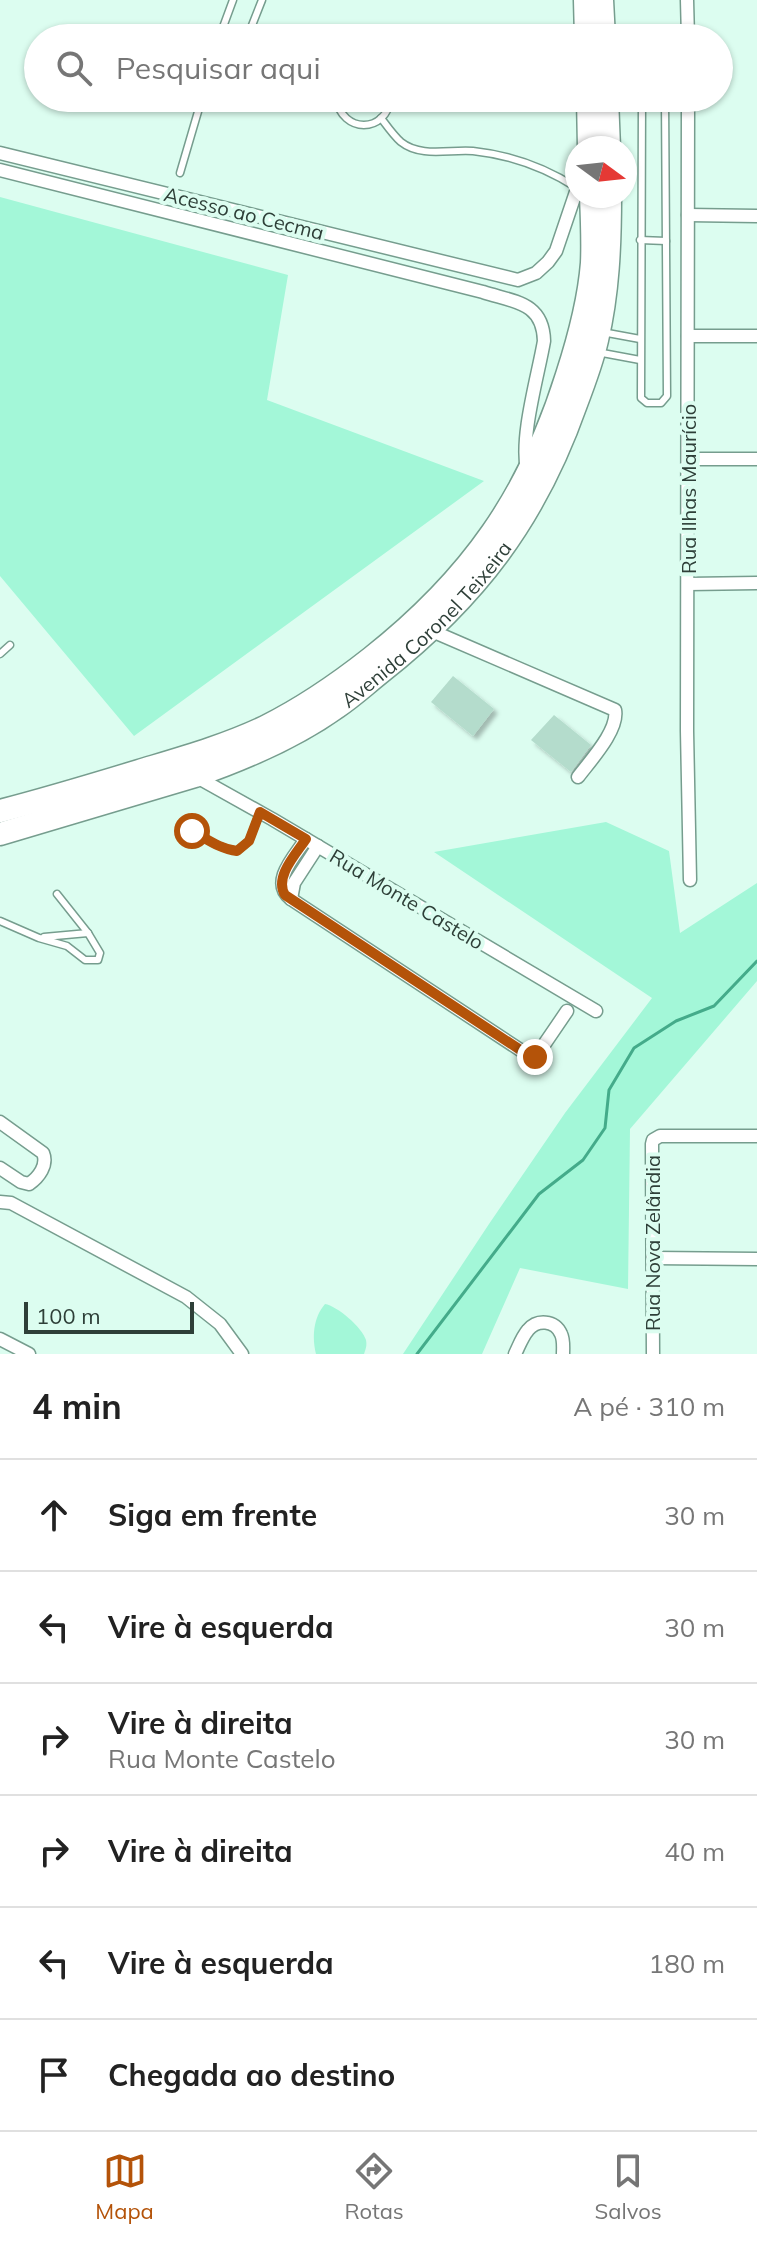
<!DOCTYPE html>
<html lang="pt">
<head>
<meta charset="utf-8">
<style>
  :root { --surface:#fff; --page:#f6f6f6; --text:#222; --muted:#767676; --line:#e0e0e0; --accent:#b45309 }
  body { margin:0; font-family:Mulish,sans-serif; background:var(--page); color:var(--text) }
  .compass { position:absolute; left:565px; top:136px; width:72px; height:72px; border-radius:50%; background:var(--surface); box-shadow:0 2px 6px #0004; rotate:105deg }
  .scale { position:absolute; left:24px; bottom:20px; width:170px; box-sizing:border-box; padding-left:8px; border:4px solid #2e3f38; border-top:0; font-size:22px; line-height:28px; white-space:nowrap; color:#2e3f38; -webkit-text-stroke:6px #dcfdf0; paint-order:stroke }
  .stop { position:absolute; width:24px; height:24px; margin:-18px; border:6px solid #b45309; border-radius:50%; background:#fff }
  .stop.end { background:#b45309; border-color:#fff; box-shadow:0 2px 8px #0008 }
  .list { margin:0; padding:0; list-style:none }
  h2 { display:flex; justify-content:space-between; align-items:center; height:104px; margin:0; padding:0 32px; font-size:34px }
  h2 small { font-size:26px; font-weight:400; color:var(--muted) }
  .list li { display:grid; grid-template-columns:52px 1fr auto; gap:24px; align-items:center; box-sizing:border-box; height:112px; padding:0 32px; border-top:2px solid var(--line) }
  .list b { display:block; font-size:30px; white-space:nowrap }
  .list p { margin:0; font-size:26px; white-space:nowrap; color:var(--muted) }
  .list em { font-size:26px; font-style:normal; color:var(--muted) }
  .icon { flex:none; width:44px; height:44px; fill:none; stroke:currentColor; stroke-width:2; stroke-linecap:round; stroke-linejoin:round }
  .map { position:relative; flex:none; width:757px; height:1354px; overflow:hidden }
  .search { position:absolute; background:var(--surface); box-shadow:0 2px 6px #0004; left:24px; right:24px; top:24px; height:88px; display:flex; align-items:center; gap:20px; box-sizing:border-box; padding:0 28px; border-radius:44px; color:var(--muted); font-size:30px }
  .sheet { height:776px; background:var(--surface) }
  nav { display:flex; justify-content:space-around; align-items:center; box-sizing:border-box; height:112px; border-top:2px solid var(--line); background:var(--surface); font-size:22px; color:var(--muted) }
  nav a { display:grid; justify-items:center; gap:4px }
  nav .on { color:var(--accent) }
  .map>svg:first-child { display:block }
</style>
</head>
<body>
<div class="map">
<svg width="757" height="1354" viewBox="0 0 757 1354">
  <defs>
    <filter id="shadow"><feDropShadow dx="4" dy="4" stdDeviation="2" flood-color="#0004"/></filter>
  </defs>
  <rect width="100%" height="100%" fill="#dcfdf0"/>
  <g fill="#a3f7d8">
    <path d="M0 197 288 275 267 400 484 481 134 736 0 576Z"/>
    <path d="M606 822 669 851 680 933 757 883V981L630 1129 628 1289 520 1268 482 1354H403L489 1224 565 1113 652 998 434 852Z"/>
    <path d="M325 1304C337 1306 362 1327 366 1340 367 1346 366 1348 364 1354H316C312 1337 313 1318 325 1304Z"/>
  </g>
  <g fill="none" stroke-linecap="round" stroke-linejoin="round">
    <path stroke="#44ab8a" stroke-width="3" d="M417 1354 539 1194 583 1160 605 1128 609 1090 634 1048 676 1021 714 1006 757 961"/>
  </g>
  <g fill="#b4dccc" filter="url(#shadow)">
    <path d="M453 676 494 709 473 736 431 702Z"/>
    <path d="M554 715 591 745 571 772 531 740Z"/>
  </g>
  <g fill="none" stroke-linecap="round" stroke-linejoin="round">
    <defs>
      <g id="lane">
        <path d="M221 32 247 37"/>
        <path d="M219 38 233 0"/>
        <path d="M247 38 262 0"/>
        <path d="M336 98C342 134 386 134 391 98"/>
        <path d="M642 98 641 398 647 403H661L667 396 665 98"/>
        <path d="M381 118C387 126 394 136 401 142 421 158 450 149 473 151 510 155 546 168 577 188"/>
        <path d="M180 173 202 98"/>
        <path d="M640 240 666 241"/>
        <path d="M602 332 640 339"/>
        <path d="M597 352 640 360"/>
        <path d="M0 654 10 645"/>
        <path d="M192 831C207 839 220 849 237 851L249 841 260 812"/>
        <path d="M0 921 39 938 67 946 85 960H98L100 953 88 933 57 894"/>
        <path d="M44 937 88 933"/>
      </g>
      <g id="street">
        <path d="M687 0 688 38"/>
        <path d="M688 98 687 731 690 880"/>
        <path d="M0 153 518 280 536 273 548 262 556 251 577 189"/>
        <path d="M0 170 483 292C514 302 543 302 544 341 538 376 520 436 527 470"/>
        <path d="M688 215 757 216"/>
        <path d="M688 336H757"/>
        <path d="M689 459H757"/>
        <path d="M688 584 757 583"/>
        <path d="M432 631 615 710C619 730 590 761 578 777"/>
        <path d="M195 776 272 819 596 1011"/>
        <path d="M306 839C295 856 269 882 291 899L531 1057 537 1055 567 1011"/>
        <path d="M291 899 294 883 318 846"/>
        <path d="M0 1122 43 1153C48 1165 39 1177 29 1184L21 1182 0 1168"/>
        <path d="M0 1202 11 1203 186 1297 220 1324 242 1354"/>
        <path d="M653 1258 757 1259"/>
        <path d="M0 1339 29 1354"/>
        <path d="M515 1354C519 1346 522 1337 528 1330 537 1319 555 1320 561 1334 564 1340 563 1348 563 1354"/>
        <path d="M653 1354 652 1144 653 1140 660 1136H757"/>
      </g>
      <g id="highway">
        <path d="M585 0 586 38"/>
        <path d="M602 0 604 38"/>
        <path d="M588 98 589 148"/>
        <path d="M607 98 609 148"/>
        <path d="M0 811C47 799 93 785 139 771 182 758 225 746 265 727 303 708 338 684 371 658 471 579 529 496 567 375 579 338 589 301 592 263 593 241 592 218 591 196"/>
        <path id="s1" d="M0 834 195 776C244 759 295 737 337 707 352 697 365 685 380 673 476 597 535 520 576 404 584 383 592 362 597 340 608 293 610 245 610 196"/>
      </g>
    </defs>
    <use href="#lane" stroke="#769d8e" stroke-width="9"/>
    <use href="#street" stroke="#769d8e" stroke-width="15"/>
    <use href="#highway" stroke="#769d8e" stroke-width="25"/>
    <use href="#lane" stroke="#fff" stroke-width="6"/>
    <use href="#street" stroke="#fff" stroke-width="12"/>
    <use href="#highway" stroke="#fff" stroke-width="22"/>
  </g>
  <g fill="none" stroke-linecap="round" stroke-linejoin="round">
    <path stroke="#b45309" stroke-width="10" d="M192 831C207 839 220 849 237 851L249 841 260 812 306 839C296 854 274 877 285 895L531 1057H535"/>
  </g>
  <g text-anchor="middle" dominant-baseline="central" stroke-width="8" stroke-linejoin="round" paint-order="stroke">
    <g font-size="20" fill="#2e3f38" stroke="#dcfdf0">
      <text transform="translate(244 213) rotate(14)">Acesso ao Cecma</text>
      <text transform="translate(688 489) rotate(-90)">Rua Ilhas Maurício</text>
      <text stroke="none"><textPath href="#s1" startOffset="484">Avenida Coronel Teixeira</textPath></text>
      <text transform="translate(407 899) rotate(31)">Rua Monte Castelo</text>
      <text transform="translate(652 1243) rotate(-90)">Rua Nova Zelândia</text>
    </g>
  </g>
</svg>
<svg class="compass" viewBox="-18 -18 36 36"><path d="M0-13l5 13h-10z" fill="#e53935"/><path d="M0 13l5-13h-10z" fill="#767676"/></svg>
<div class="scale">100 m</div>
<div class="stop" style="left:192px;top:831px"></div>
<div class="stop end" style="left:535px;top:1057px"></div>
<div class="search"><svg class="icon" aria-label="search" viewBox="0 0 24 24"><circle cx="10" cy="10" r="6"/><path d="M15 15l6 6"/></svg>Pesquisar aqui</div>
</div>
<section class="sheet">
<h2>4 min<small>A pé · 310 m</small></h2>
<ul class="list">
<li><svg class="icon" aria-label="ahead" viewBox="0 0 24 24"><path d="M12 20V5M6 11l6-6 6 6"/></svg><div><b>Siga em frente</b></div><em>30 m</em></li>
<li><svg class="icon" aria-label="left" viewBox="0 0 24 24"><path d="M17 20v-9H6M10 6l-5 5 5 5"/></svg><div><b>Vire à esquerda</b></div><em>30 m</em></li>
<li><svg class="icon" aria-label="right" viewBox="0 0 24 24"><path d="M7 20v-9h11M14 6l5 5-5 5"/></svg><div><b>Vire à direita</b><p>Rua Monte Castelo</p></div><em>30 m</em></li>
<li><svg class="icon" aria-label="right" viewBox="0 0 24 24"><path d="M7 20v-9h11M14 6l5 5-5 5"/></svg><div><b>Vire à direita</b></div><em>40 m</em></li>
<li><svg class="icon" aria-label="left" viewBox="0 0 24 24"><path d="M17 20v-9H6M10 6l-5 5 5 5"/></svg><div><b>Vire à esquerda</b></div><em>180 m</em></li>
<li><svg class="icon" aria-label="arrive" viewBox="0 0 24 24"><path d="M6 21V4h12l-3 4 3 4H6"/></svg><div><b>Chegada ao destino</b></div></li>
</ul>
</section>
<nav>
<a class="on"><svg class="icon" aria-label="map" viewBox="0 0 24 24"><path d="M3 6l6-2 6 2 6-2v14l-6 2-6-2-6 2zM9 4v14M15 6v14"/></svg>Mapa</a>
<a><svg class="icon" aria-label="directions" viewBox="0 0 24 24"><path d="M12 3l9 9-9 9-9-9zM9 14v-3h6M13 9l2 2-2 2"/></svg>Rotas</a>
<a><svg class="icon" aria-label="saved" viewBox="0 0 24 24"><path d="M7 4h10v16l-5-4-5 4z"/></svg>Salvos</a>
</nav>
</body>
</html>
